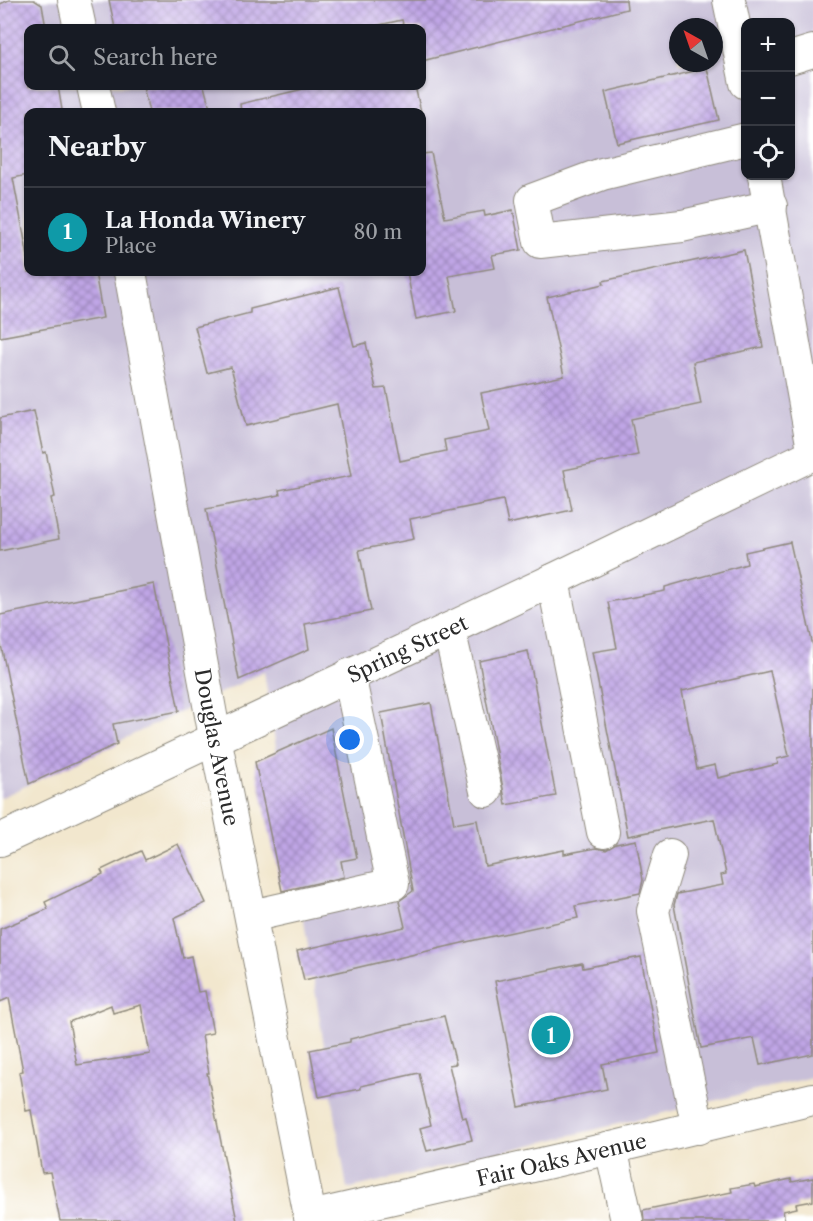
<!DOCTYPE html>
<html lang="en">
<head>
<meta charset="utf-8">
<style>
  :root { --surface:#171b24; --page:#242831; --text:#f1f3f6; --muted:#9ea1a6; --line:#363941; --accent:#db2777 }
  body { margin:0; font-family:"Libre Caslon Text",serif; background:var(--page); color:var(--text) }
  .controls { position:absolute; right:18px; top:18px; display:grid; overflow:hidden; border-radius:12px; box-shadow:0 2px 4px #0004 }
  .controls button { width:54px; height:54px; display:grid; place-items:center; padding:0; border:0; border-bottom:2px solid var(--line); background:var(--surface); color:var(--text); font:30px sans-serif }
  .compass { position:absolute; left:669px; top:18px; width:54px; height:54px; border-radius:50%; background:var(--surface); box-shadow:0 2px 4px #0004; rotate:320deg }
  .you { position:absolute; left:350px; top:740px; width:21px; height:21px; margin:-15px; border:4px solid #fff; border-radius:50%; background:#1a73e8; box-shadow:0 0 0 9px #1a73e833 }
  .badge { display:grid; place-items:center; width:39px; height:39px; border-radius:50%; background:var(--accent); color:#fff; font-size:20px; font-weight:700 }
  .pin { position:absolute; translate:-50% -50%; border:3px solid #fff; box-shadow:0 2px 6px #0006 }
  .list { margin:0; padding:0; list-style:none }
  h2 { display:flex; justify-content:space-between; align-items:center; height:78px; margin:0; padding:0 24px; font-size:26px }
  h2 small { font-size:20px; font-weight:400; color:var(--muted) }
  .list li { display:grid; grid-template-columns:39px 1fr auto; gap:18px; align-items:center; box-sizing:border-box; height:90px; padding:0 24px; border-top:2px solid var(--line) }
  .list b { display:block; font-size:22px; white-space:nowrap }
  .list p { margin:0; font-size:20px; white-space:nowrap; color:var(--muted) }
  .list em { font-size:20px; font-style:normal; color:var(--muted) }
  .icon { flex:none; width:33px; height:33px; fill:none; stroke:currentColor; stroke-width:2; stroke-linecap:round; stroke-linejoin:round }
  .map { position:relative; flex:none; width:813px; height:1221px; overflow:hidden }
  .search { position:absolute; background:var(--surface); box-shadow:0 2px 4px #0004; left:24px; top:24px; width:402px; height:66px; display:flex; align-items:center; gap:15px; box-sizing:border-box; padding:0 21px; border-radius:12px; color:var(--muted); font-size:22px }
  .panel { position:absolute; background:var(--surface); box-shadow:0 2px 4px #0004; left:24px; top:108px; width:402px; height:168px; border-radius:12px }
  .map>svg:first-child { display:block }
</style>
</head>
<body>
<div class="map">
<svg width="813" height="1221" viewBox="0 0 813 1221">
  <defs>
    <pattern id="building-cross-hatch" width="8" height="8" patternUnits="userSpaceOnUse" patternTransform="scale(1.5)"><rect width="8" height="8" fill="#c0a6e6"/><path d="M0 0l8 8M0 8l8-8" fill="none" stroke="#9c87bb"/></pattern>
  </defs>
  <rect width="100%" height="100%" fill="#fff"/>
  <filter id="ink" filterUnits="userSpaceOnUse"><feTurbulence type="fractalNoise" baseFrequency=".0167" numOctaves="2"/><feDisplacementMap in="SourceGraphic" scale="12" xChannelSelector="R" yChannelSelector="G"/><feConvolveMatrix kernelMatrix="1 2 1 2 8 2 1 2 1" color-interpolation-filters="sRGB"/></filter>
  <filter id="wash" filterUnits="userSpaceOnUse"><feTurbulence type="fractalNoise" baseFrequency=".008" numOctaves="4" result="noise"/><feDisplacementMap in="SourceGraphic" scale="24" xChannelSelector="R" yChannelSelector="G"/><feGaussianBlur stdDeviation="1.35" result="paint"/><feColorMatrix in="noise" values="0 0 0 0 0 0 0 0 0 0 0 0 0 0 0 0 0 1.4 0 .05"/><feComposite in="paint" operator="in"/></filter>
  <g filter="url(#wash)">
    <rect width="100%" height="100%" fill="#f2e7ce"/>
    <path fill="#c8bfd8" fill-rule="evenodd" d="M0 0H813V1077L347 1189 264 672 0 798ZM746 22H790V176H746ZM678 27H714V63H678ZM28 28H422V86H28ZM28 112H422V272H28Z"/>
    <g id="blocks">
      <g fill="url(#building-cross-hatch)" fill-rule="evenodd">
        <path d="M9 0H34L42 5 46 28H28V86H58L62 110 50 112H28V175L13 178 28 257V272H95L103 318 0 337V4Z"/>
        <path d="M109 0H626L627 9 422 61V28H404L402 20 366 28H115Z"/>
        <path d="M707 68 719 120 617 143 605 92Z"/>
        <path d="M143 86H204L211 112H149Z"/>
        <path d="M316 86H415L421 112H241L240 104Z"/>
        <path d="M431 153 445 218 484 211 485 216 513 210 521 250 492 255 495 268 449 276 456 311 416 319 407 272H422V154Z"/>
        <path d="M744 250 763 347 693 362 701 404 631 419 638 455 564 470 572 510 508 524 503 500 410 519 414 539 359 550 371 611 305 624 309 649 239 680 206 509 280 495 279 490 351 476 337 404 246 426 231 367 207 373 195 327 250 313V309L339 287 354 346 366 343 376 389 386 388 400 461 446 451 444 440 489 431 481 393 564 376 547 297 604 284 603 281Z"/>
        <path d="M34 411 43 453 46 452 55 497 51 498 59 539 0 551V418Z"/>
        <path d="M790 542 813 646V1054L760 1065 754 1038 701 1048 674 905 677 894 723 885 721 875 726 874 714 819 628 836 592 652 617 648 608 602 665 591V587L747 564 745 552ZM770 671 789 756 777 759 778 764 718 778 715 765 697 769 682 691Z"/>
        <path d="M154 584 179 711 113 724 117 744 29 784 0 640V615Z"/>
        <path d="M528 651 556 796 506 805 479 661Z"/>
        <path d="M431 703 454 824 477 820 485 866 564 850V854L596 848 606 850 616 844 636 840 643 880 640 893 575 906 578 918 475 940 304 980 297 951 405 927 399 901 413 891 381 713Z"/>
        <path d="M331 728 357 858 341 861 344 877 282 891 255 762Z"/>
        <path d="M178 844 206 903 174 918 183 958 191 956 198 992 205 991 213 1033 202 1035 209 1073H207L237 1221H60L50 1172 42 1173 31 1110 26 1111 19 1072 23 1071 9 998 0 1002V929L48 909 45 902 103 874 101 870 141 851 145 860ZM111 1005 113 1013 141 1005 150 1054 77 1065 69 1022Z"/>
        <path d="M641 957 659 1053 602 1064 607 1089 519 1107 495 981 582 963 583 968Z"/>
        <path d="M444 1016 456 1064 449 1065 462 1118 466 1117 472 1140 427 1151 420 1128 431 1125 419 1073 361 1086V1089L319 1097 310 1050 350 1042V1039Z"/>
        <path d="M813 1178V1201L796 1204 797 1208 783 1211 785 1221H644L643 1210 732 1192 731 1188 754 1184 755 1187 791 1179 792 1182Z"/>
      </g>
    </g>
  </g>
  <g filter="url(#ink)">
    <use href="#blocks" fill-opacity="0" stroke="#8e897c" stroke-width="1.5"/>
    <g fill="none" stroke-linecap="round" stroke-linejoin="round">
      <defs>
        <g id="minor">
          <path d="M74 0 80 28"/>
          <path d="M729 0 746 83"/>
          <path d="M790 58 813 51"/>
          <path d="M93 86 99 112"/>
          <path d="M746 139 602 174 532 200 540 242 682 226 771 206"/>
          <path d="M764 176 813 449"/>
          <path id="s1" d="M130 272 215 737 311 1221"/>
          <path d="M553 580 603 832"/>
          <path d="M449 629 486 791"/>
          <path id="s2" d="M0 840 553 580 813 454"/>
          <path d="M670 855 653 911 698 1128"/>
          <path d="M251 916 393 884 349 675"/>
          <path d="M611 1148 627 1221"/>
          <path id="s3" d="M310 1217 611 1148 813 1099"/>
        </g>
      </defs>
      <use href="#minor" stroke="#8e897c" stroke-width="34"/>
      <use href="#minor" stroke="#fff" stroke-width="32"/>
    </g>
  </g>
  <g text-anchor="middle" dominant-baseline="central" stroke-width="6" stroke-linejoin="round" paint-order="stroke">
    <g font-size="21" fill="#2b2b2b" stroke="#fff">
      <text stroke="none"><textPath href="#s2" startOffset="450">Spring Street</textPath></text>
      <text stroke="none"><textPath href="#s1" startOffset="483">Douglas Avenue</textPath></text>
      <text stroke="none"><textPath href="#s3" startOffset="258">Fair Oaks Avenue</textPath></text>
    </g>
  </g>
</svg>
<div class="controls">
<button>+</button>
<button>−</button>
<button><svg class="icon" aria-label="locate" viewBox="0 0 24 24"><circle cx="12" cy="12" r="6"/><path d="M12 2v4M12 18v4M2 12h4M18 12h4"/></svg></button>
</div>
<svg class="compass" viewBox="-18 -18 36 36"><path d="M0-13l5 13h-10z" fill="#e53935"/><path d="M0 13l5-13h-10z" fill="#9ea1a6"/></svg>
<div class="you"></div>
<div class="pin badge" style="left:551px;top:1035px;background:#0f9aa8">1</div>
<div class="search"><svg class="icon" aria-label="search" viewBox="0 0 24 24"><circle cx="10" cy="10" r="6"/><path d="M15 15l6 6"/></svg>Search here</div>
<section class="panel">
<h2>Nearby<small></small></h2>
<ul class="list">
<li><span class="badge" style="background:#0f9aa8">1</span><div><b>La Honda Winery</b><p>Place</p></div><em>80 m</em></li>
</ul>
</section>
</div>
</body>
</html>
